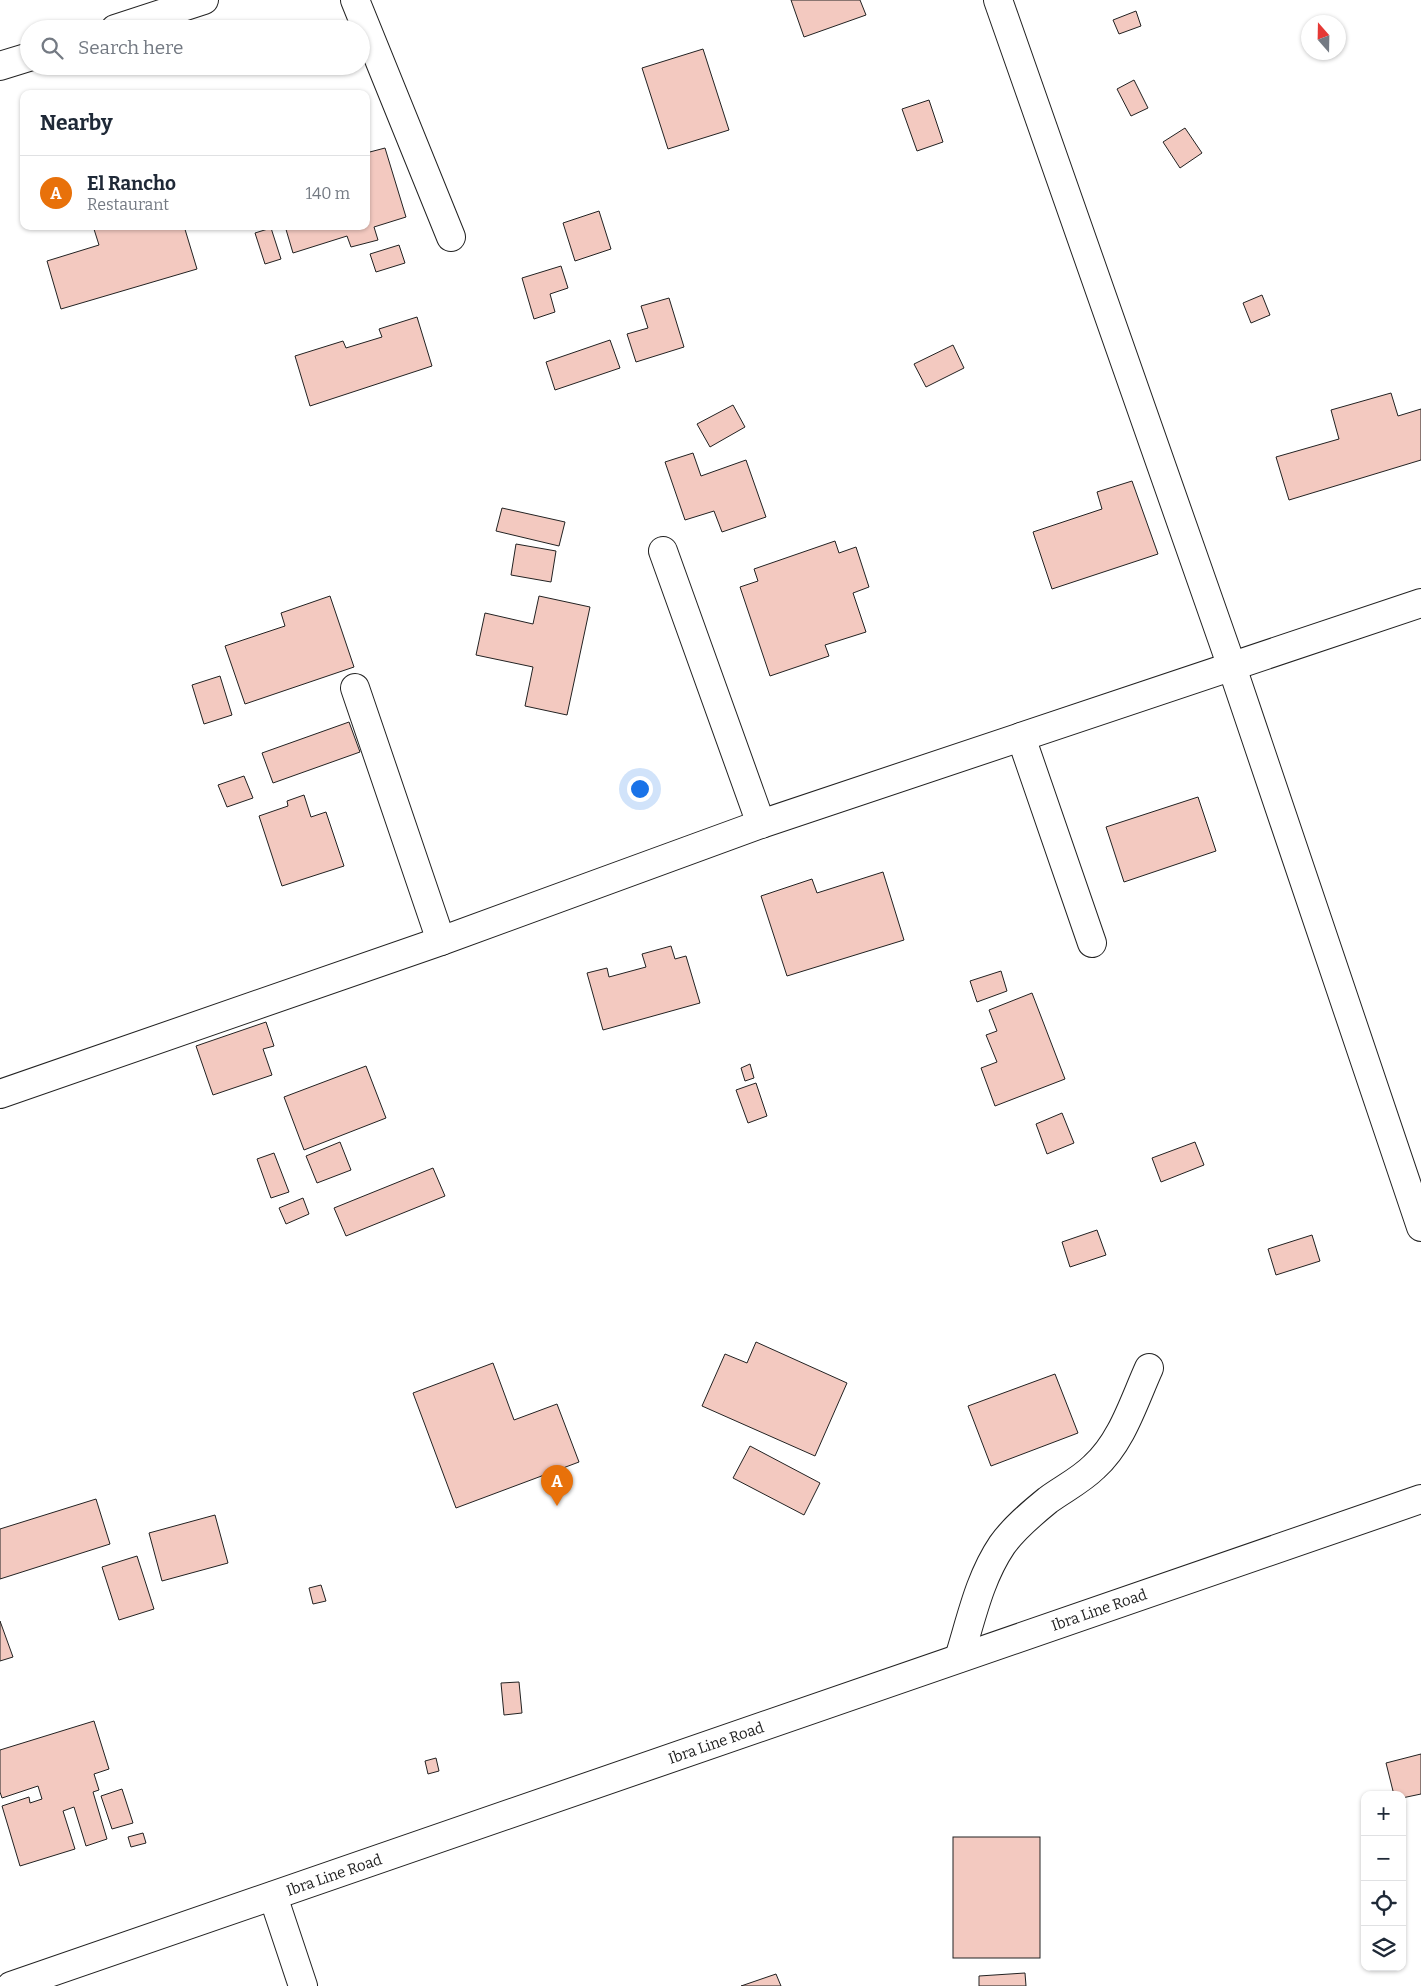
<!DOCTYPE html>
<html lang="en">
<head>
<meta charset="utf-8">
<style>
  :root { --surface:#fff; --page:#f2f2f3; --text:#1f2937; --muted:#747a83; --line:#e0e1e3; --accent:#c62828 }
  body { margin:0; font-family:Bitter,serif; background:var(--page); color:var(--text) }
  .controls { position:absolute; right:15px; bottom:15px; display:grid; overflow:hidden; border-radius:10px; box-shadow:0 1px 4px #0004 }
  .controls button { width:45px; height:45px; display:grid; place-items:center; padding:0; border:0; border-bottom:1px solid var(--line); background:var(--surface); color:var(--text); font:25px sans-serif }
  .compass { position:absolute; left:1301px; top:15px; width:45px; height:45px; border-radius:50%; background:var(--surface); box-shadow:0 1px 4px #0004; rotate:340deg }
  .you { position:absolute; left:639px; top:788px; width:18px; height:18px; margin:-12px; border:4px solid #fff; border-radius:50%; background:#1a73e8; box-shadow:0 0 0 8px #1a73e833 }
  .badge { display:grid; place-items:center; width:32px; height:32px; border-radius:50%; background:var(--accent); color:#fff; font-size:16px; font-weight:700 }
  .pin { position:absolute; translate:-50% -41px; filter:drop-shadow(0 1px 2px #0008) }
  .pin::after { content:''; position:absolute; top:26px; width:18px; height:15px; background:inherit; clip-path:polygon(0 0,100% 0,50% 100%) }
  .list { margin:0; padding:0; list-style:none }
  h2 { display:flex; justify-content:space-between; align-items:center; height:65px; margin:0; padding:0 20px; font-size:21px }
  h2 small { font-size:16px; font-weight:400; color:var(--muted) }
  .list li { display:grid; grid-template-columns:32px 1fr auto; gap:15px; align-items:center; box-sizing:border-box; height:75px; padding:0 20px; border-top:1px solid var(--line) }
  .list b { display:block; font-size:19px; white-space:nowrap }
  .list p { margin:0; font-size:16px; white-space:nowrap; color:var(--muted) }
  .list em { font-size:16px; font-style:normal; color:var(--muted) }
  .icon { flex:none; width:28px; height:28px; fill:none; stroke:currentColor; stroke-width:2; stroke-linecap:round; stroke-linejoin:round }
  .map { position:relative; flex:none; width:1421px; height:1986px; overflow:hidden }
  .search { position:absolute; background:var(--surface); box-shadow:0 1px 4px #0004; left:20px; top:20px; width:350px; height:55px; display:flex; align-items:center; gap:12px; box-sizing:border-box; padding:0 18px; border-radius:28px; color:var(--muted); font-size:19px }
  .panel { position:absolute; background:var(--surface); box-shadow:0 1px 4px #0004; left:20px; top:90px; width:350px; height:140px; border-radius:10px }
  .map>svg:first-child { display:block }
</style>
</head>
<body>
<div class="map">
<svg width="1421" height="1986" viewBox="0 0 1421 1986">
  <rect width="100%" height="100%" fill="#fff"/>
  <g fill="#f3c9c0" stroke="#222">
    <path d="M791 0H860L866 15 804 37Z"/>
    <path d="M1136 11 1141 26 1119 34 1113 20Z"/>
    <path d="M703 49 729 130 668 149 642 68Z"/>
    <path d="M1134 80 1148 108 1131 116 1117 89Z"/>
    <path d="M929 100 943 142 917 151 902 109Z"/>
    <path d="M1185 128 1202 153 1180 168 1163 142Z"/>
    <path d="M385 148 406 217 374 227 378 240 351 247 347 236 293 253 285 226H366V153Z"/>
    <path d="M599 211 611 249 575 261 563 223Z"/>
    <path d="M93 226H184L197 269 61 309 47 261 99 245Z"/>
    <path d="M271 228 281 259 265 264 255 233Z"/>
    <path d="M399 245 405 263 376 272 370 254Z"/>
    <path d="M561 266 568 288 550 294 555 312 534 319 522 278Z"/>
    <path d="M1262 295 1270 315 1251 323 1243 303Z"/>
    <path d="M669 298 684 347 636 362 627 334 648 328 641 306Z"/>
    <path d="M417 317 432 366 310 406 295 356 343 341 346 348 382 337 379 329Z"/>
    <path d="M610 340 620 368 555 390 546 362Z"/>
    <path d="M953 345 964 368 926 387 914 364Z"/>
    <path d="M1391 393 1398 416 1421 409V460L1289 500 1276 457 1339 439 1331 410Z"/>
    <path d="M733 405 745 427 710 447 697 424Z"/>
    <path d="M693 453 701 476 746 460 766 517 722 532 714 511 685 520 665 462Z"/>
    <path d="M1132 481 1158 554 1052 589 1033 532 1102 509 1097 492Z"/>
    <path d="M502 508 565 522 559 546 496 531Z"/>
    <path d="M835 541 839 553 856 547 869 587 853 593 866 632 825 645 829 656 770 676 740 587 758 581 754 569Z"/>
    <path d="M516 544 556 551 551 582 511 575Z"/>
    <path d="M330 596 354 667 245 704 225 646 285 626 281 613Z"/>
    <path d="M539 596 590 607 567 715 525 706 533 667 476 655 485 613 533 624Z"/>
    <path d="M220 676 232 715 204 724 192 685Z"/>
    <path d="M349 722 360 752 273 783 262 753Z"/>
    <path d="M244 776 253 798 227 807 218 785Z"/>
    <path d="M304 795 311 817 326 812 344 866 282 886 259 816 288 806 287 801Z"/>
    <path d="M1198 797 1216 851 1124 882 1106 827Z"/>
    <path d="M883 872 904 940 787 976 761 896 812 879 817 893Z"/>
    <path d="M671 946 675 959 686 956 700 1003 603 1030 587 973 607 968 609 977 646 967 642 954Z"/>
    <path d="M1001 971 1007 991 977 1002 970 981Z"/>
    <path d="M1032 993 1065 1079 995 1106 981 1068 997 1062 986 1035 997 1031 989 1010Z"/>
    <path d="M266 1022 274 1046 263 1049 272 1075 213 1095 196 1046Z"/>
    <path d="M750 1064 754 1078 745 1081 741 1068Z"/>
    <path d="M366 1066 386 1118 304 1150 284 1097Z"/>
    <path d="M756 1083 767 1116 748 1123 736 1090Z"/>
    <path d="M1062 1113 1074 1143 1047 1154 1036 1124Z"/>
    <path d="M340 1142 351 1170 317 1183 306 1156Z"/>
    <path d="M1195 1142 1204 1165 1161 1182 1152 1158Z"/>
    <path d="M274 1153 289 1192 271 1198 257 1159Z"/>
    <path d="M433 1168 445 1196 346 1236 334 1208Z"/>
    <path d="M303 1198 309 1214 286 1224 279 1208Z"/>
    <path d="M1097 1230 1106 1255 1070 1267 1062 1242Z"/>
    <path d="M1312 1235 1320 1261 1276 1275 1268 1249Z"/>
    <path d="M756 1342 847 1383 815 1456 702 1406 725 1354 747 1363Z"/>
    <path d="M493 1363 514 1420 557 1404 579 1462 456 1508 413 1393Z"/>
    <path d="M1055 1374 1078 1433 991 1466 968 1406Z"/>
    <path d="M750 1446 820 1483 804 1515 733 1478Z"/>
    <path d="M96 1499 110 1544 0 1579V1529Z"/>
    <path d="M215 1515 228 1563 162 1581 149 1533Z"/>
    <path d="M137 1556 154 1609 119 1620 102 1567Z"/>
    <path d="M321 1585 326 1601 313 1604 309 1588Z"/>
    <path d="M0 1621 13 1657 0 1661Z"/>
    <path d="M519 1682 522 1713 504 1715 501 1683Z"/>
    <path d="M94 1721 109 1769 94 1774 99 1790 93 1792 107 1839 86 1846 74 1807 63 1811 75 1849 20 1866 2 1806 29 1797 30 1803 42 1799 38 1786 2 1798 0 1792V1750Z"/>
    <path d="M1421 1754V1794L1402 1798V1795H1394L1386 1763Z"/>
    <path d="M436 1758 439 1771 428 1774 425 1761Z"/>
    <path d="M122 1789 133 1823 112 1829 101 1796Z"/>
    <path d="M143 1833 146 1843 131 1847 128 1837Z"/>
    <rect x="953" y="1837" width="87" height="121"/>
    <path d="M1025 1973 1026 1986H979V1976Z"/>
    <path d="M776 1974 781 1986H741Z"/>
  </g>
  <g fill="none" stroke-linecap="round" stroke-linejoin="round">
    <defs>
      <g id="street">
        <path d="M355 0 451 237"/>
        <path d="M998 0 1232 667 1421 1227"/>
        <path d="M115 29 204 0"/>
        <path d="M0 66 29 57"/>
        <path d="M663 551 761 824"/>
        <path d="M355 688 441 941"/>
        <path d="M1021 737 1092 943"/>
        <path d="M0 1094 441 941 761 824 1421 603"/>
        <path d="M959 1658C971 1620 979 1579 1002 1545 1014 1528 1032 1513 1048 1500 1063 1489 1081 1480 1094 1467 1122 1442 1134 1401 1149 1368"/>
        <path d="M273 1896 303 1986"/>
        <path d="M11 1986 1421 1499"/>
      </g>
    </defs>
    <use href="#street" stroke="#222" stroke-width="30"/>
    <use href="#street" stroke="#fff" stroke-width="28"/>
  </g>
  <g text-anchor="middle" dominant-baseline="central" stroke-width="4" stroke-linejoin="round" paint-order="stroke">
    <g font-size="15" fill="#222" stroke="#fff">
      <text transform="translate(1099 1610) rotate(-19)">Ibra Line Road</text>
      <text transform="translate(716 1743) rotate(-19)">Ibra Line Road</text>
      <text transform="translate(334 1875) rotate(-19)">Ibra Line Road</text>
    </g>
  </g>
</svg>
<div class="controls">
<button>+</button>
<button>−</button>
<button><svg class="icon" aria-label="locate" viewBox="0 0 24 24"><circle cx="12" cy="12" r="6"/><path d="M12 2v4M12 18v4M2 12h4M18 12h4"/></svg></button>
<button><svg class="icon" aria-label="layers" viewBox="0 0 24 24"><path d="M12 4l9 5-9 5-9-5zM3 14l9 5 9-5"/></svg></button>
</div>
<svg class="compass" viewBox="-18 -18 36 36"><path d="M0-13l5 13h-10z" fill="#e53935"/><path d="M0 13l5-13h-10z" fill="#747a83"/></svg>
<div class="you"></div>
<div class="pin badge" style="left:557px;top:1506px;background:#e8710a">A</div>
<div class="search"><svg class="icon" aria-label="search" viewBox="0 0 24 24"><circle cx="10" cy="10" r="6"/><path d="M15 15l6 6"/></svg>Search here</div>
<section class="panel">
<h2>Nearby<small></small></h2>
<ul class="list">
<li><span class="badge" style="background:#e8710a">A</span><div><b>El Rancho</b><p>Restaurant</p></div><em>140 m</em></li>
</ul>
</section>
</div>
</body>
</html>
